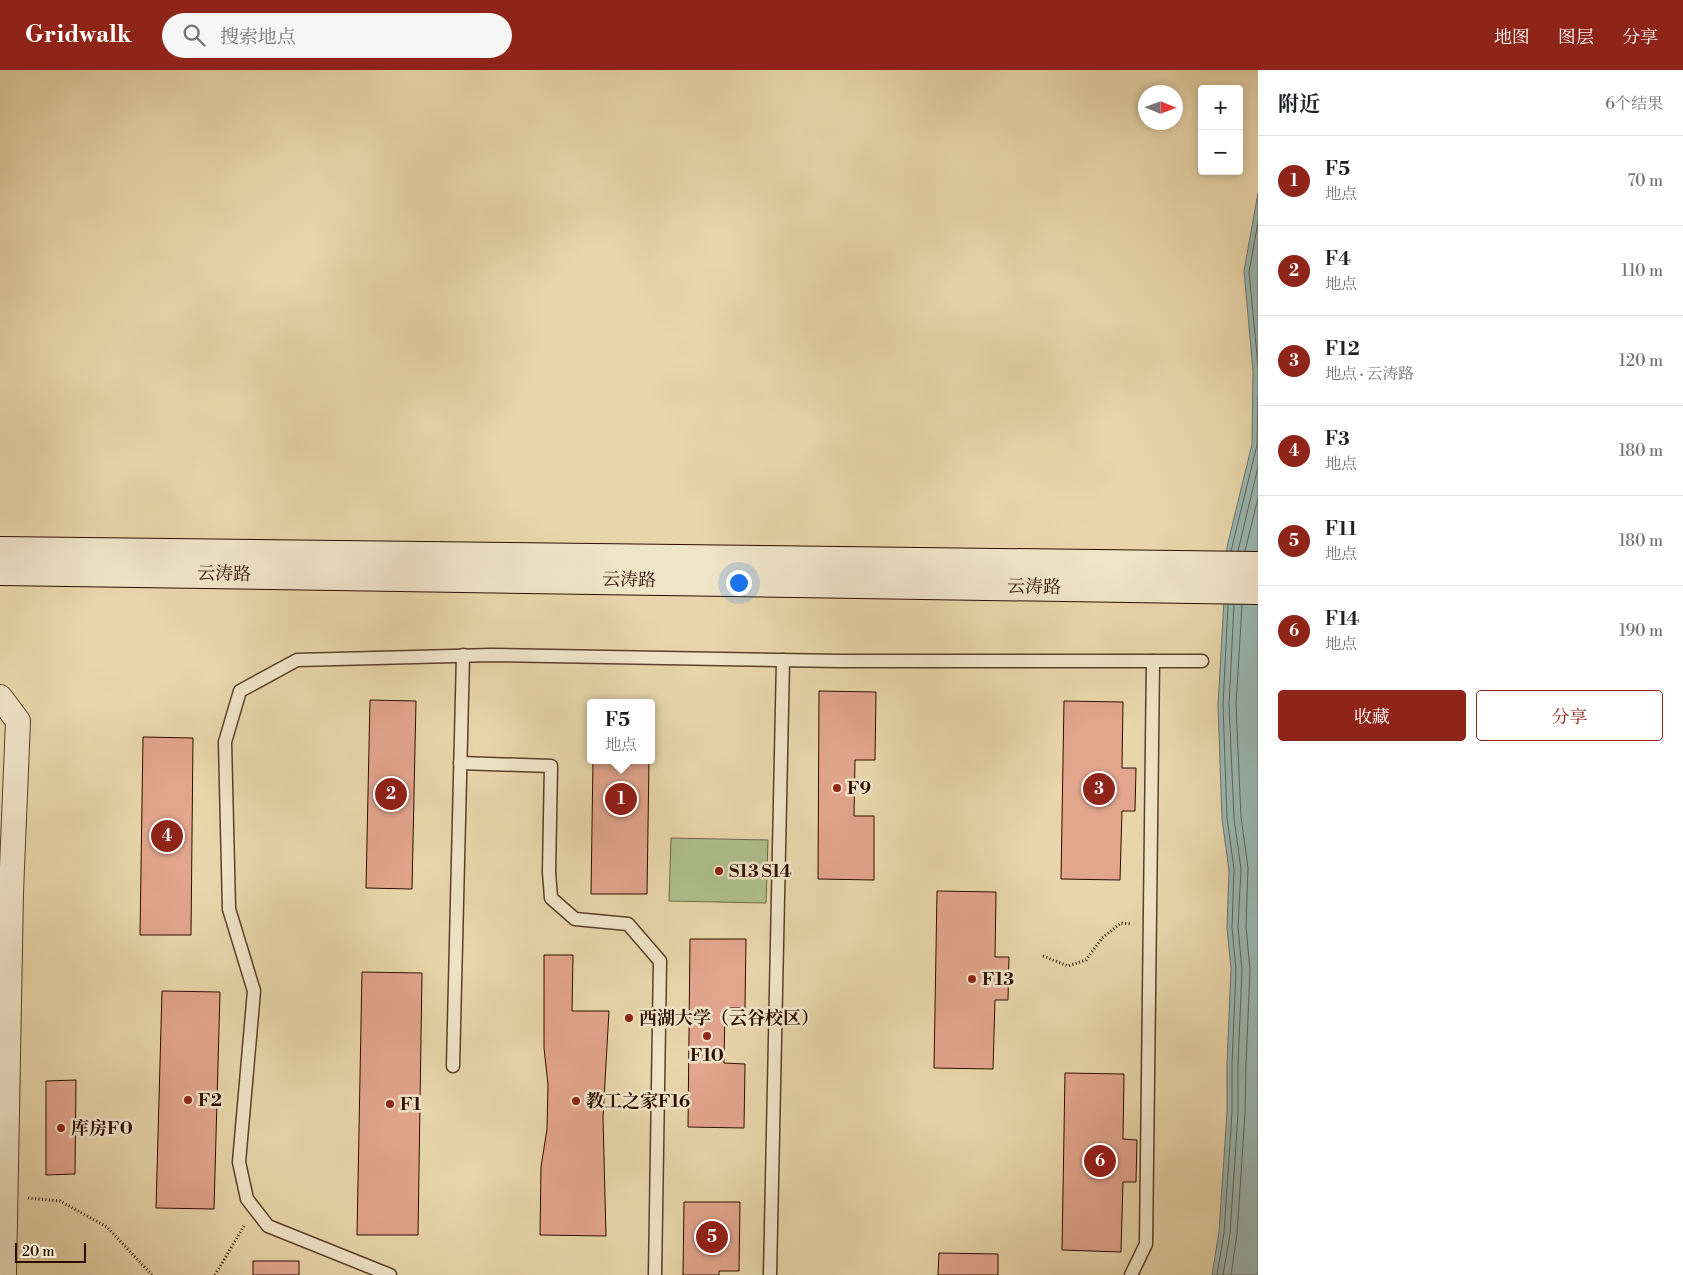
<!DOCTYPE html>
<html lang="zh">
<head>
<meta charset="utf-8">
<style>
  :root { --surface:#fff; --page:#f6f6f6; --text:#202124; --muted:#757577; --line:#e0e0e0; --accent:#8f2418 }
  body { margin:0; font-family:"Libre Bodoni","Noto Serif SC",serif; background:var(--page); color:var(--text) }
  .controls { position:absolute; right:15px; top:15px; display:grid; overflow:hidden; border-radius:5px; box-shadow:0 2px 8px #0003 }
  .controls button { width:45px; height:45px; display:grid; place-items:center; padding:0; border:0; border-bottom:1px solid var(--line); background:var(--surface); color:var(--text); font:25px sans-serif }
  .compass { position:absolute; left:1138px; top:15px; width:45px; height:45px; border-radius:50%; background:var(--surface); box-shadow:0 2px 8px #0003; rotate:91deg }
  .scale { position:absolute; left:15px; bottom:12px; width:71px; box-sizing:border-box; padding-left:5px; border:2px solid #2d0d00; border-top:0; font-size:14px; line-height:18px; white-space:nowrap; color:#2d0d00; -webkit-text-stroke:4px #f0e4c8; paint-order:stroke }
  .you { position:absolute; left:738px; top:512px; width:18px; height:18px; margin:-12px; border:4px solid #fff; border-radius:50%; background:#1a73e8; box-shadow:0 0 0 8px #1a73e833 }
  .badge { display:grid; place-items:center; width:32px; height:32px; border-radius:50%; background:var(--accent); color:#fff; font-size:16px; font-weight:700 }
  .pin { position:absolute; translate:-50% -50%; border:2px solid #fff; box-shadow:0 1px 5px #0006 }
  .popup { position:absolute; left:587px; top:629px; width:68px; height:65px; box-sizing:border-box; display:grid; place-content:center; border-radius:5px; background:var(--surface); filter:drop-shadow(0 1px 4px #0005); font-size:16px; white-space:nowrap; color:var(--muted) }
  .popup b { font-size:19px; color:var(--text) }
  .popup::after { content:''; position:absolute; left:50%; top:100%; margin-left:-10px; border:10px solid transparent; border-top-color:var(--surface) }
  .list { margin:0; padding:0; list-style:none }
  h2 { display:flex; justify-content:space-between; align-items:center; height:65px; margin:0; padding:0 20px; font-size:21px }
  h2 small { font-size:16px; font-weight:400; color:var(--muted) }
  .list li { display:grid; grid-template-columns:32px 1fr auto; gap:15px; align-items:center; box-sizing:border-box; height:90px; padding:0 20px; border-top:1px solid var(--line) }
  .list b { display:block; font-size:19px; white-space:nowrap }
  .list p { margin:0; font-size:16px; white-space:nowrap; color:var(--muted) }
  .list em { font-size:16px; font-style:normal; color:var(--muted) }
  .actions { display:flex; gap:10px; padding:15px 20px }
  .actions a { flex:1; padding:11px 0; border:1px solid var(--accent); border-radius:5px; text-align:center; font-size:18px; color:var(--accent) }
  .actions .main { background:var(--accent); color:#fff }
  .icon { flex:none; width:28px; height:28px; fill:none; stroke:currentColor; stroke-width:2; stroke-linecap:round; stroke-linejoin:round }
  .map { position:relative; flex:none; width:1258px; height:1205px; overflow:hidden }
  header { display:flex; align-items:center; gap:30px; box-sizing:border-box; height:70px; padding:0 25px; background:var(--accent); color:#fff }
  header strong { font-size:24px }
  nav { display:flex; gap:28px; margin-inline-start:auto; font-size:18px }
  .search { width:350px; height:45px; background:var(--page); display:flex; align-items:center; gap:12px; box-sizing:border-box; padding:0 18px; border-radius:28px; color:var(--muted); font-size:19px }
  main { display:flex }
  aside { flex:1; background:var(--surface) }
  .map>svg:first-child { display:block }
</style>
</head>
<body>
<header>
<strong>Gridwalk</strong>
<div class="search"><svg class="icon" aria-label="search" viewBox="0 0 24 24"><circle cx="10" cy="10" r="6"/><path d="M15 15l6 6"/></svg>搜索地点</div>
<nav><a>地图</a><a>图层</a><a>分享</a></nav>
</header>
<main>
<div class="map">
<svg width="1258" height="1205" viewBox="0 0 1258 1205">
  <rect width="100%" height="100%" fill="#e8d6aa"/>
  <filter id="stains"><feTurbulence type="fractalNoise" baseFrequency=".004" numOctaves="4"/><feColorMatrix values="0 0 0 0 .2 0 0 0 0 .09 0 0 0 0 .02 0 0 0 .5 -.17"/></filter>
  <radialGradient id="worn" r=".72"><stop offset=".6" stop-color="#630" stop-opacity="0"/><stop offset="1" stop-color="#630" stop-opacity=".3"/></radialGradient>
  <path fill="#afbf8e" stroke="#6e6647" d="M671 768 768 770 766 833 669 831Z"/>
  <path fill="#99b7b1" stroke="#6e736a" d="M1258 123V1205H1212L1219 1162 1227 1042V994L1231 899 1227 858 1229 800 1222 749 1218 635 1227 477 1252 374 1253 301 1244 201Z"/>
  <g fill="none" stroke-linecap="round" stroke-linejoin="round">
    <g stroke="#636258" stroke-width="1">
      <path d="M1258 152 1249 202 1258 296"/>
      <path d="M1231 481 1257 375 1258 327"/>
      <path d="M1238 481 1258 397"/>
      <path d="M1245 481 1258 428"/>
      <path d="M1217 1205 1224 1163 1232 1042V994L1236 900 1232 858 1234 799 1227 748 1223 635 1228 535"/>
      <path d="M1223 1205 1230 1164 1238 1043V994L1242 900 1238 857 1241 799 1234 748 1229 635 1234 535"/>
      <path d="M1231 1205 1237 1164 1245 1043 1246 994 1250 900 1246 857 1248 798 1241 747 1236 635 1242 535"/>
    </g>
  </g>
  <g fill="#e2a58e" stroke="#2d0d00">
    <path d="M819 621 876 622 875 690H855L854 746H874V810L818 809Z"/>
    <path d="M370 630 416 631 412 819 366 818Z"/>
    <path d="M1064 631 1123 632 1122 698H1136L1135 741H1122L1120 810 1061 809Z"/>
    <path d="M143 667 193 668 191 865H140Z"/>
    <path d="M593 690H649L647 824H591Z"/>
    <path d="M937 821 996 822 995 887H1009L1008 930H995L993 999 934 998Z"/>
    <path d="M690 869H746L745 938H725L724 993 745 994 744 1058 688 1057Z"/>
    <path d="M544 885H573L572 941H609L603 1047 606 1166 540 1165 541 1097 547 1059 548 1015 544 978Z"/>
    <path d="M362 902 422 903 418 1165H357Z"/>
    <path d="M162 921 220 922 214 1139 156 1138Z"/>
    <path d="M1065 1003 1124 1004 1123 1069 1137 1070 1136 1112H1123L1121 1182 1062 1180Z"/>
    <path d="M76 1010 75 1104 46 1105V1011Z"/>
    <path d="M684 1132H740L739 1201H719V1205H683Z"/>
    <path d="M939 1183 998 1184V1205H938Z"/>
    <rect x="253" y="1191" width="46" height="14"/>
  </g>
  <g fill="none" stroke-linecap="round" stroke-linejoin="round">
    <defs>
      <g id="lane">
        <path d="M460 693 551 696 549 802 551 828 575 849 628 854 660 891 655 1205"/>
        <path d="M453 996 463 585"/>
        <path d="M390 1205 268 1156 247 1129 239 1092 254 921 229 839 225 672 240 621 297 590 492 585 841 591H1202"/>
        <path d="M770 1205 783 590"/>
        <path d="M1131 1205 1146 1174 1153 591"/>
      </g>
      <path id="street" d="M0 627 18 651 11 822 4 1205"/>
      <g id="secondary">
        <path d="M0 481 1258 496"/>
        <path d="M0 501 1258 520"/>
      </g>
    </defs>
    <use href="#lane" stroke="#5c3f2a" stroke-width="15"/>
    <use href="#street" stroke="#5c3f2a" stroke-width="26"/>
    <use href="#secondary" stroke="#2d0d00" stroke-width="30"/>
    <g stroke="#2d0d00" stroke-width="3" stroke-dasharray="1 2.5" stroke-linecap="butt">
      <path d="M1043 886 1068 896 1086 890 1102 868 1121 853 1132 854"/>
      <path d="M28 1128 60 1131 107 1157 152 1205"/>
      <path d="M215 1205 244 1156"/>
    </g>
    <use href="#lane" stroke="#f0e4c8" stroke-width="12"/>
    <use href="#street" stroke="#f0e4c8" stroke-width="24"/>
    <use href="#secondary" stroke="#f0e4c8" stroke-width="28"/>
  </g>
  <g fill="#8f2418" stroke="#f0e4c8" stroke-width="2">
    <circle cx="837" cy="718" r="5"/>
    <circle cx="719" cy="801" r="5"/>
    <circle cx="972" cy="909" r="5"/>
    <circle cx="629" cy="948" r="5"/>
    <circle cx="707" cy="966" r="5"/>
    <circle cx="188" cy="1030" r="5"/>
    <circle cx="576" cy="1031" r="5"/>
    <circle cx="390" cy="1034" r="5"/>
    <circle cx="61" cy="1058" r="5"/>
  </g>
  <g text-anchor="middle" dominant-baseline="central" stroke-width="5" stroke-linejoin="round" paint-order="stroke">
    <g font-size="18" fill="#2d0d00" stroke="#f0e4c8">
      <text transform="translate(224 504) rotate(1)">云涛路</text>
      <text transform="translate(629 510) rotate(1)">云涛路</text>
      <text transform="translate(1034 517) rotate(1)">云涛路</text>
    </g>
    <g font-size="18" font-weight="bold" fill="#2d0d00" stroke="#f0e4c8" text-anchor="start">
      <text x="847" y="718">F9</text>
      <text x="729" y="801">S13 S14</text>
      <text x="982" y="909">F13</text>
      <text x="639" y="948">西湖大学（云谷校区）</text>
      <text x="707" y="985" text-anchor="middle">F10</text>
      <text x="198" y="1030">F2</text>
      <text x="586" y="1031">教工之家F16</text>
      <text x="400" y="1034">F1</text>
      <text x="71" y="1058">库房F0</text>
    </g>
  </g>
  <rect width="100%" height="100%" filter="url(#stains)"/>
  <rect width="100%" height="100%" fill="url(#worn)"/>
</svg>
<div class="controls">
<button>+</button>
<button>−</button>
</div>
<svg class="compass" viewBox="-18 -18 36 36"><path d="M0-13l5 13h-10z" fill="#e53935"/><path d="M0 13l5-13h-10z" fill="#757577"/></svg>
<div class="scale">20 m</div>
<div class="you"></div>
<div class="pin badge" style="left:621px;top:729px">1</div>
<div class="popup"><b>F5</b>地点</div>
<div class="pin badge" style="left:391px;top:724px">2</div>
<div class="pin badge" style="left:1099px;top:719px">3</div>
<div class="pin badge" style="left:167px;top:766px">4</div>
<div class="pin badge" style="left:712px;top:1167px">5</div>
<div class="pin badge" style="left:1100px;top:1091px">6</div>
</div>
<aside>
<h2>附近<small>6个结果</small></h2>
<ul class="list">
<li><span class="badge">1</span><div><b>F5</b><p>地点</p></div><em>70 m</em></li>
<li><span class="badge">2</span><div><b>F4</b><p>地点</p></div><em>110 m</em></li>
<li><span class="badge">3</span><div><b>F12</b><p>地点 · 云涛路</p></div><em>120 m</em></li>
<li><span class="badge">4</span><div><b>F3</b><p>地点</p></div><em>180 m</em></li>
<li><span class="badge">5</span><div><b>F11</b><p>地点</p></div><em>180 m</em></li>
<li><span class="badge">6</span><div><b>F14</b><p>地点</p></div><em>190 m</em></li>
</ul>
<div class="actions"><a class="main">收藏</a><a>分享</a></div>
</aside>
</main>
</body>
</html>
